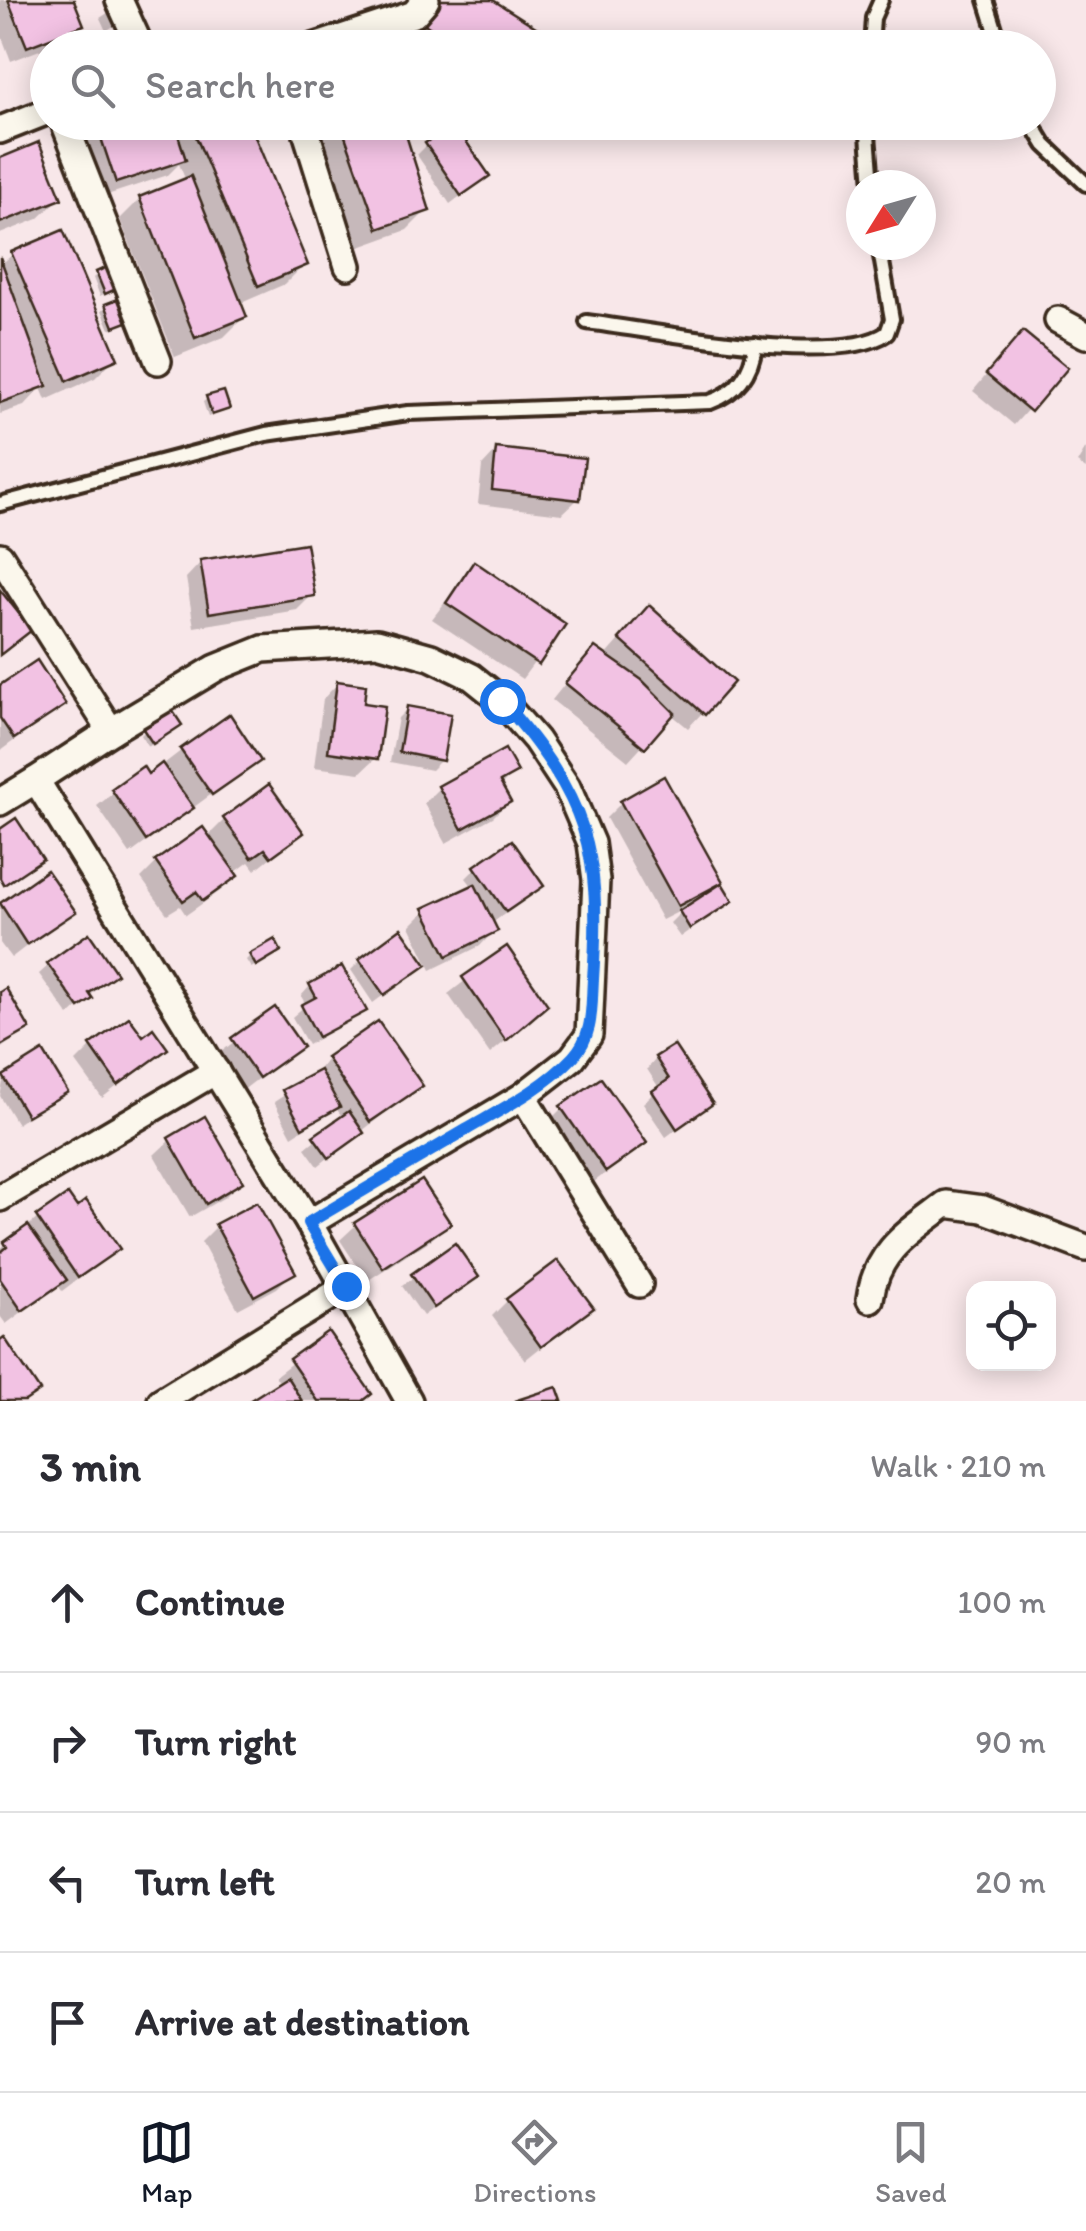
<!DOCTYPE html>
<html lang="en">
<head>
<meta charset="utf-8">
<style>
  :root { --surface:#fff; --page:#f7f7f7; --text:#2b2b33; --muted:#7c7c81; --line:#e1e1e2; --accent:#111827 }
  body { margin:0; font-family:Itim,sans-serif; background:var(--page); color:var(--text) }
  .controls { position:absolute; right:30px; bottom:30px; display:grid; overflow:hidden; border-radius:20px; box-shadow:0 5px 25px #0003 }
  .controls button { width:90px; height:90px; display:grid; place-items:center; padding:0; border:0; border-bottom:2px solid var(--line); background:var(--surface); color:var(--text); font:50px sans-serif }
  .compass { position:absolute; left:846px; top:170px; width:90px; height:90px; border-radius:50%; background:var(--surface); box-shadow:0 5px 25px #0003; rotate:233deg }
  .stop { position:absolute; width:30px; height:30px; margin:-22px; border:8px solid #1a73e8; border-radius:50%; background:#fff }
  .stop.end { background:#1a73e8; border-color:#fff; box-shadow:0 2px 10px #0008 }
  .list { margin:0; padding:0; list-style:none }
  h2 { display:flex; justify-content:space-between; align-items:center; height:130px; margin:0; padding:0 40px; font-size:42px }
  h2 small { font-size:32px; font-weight:400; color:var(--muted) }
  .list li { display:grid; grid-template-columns:65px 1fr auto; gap:30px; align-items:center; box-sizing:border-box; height:140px; padding:0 40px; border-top:2px solid var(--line) }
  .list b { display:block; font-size:38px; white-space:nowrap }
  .list em { font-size:32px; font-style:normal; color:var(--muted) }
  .icon { flex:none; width:55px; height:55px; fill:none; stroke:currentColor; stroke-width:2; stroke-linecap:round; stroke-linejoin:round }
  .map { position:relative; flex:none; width:1086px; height:1401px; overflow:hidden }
  .search { position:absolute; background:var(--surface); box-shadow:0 5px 25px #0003; left:30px; right:30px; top:30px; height:110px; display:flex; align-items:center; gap:25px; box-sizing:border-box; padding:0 35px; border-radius:55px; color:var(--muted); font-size:38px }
  .sheet { height:690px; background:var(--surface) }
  nav { display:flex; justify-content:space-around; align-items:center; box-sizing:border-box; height:140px; border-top:2px solid var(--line); background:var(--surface); font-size:28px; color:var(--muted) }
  nav a { display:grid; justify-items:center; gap:5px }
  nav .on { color:var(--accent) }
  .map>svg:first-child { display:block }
</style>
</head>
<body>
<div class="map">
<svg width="1086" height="1401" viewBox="0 0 1086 1401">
  <rect width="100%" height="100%" fill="#f8e7e9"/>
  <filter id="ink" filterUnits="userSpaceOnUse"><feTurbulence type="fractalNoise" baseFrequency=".01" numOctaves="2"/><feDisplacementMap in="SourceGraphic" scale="20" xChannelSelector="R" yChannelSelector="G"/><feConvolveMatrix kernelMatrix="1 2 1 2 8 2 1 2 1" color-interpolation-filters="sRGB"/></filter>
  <g filter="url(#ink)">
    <g fill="#0003">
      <path d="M0 0H72L81 24 66 40 11 61 0 32Z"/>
      <path d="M433 0H488L564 48H410L405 44Z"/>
      <path d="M114 9 120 22 106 31 100 18Z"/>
      <path d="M186 122H246L305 264 285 284 239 304 244 317 224 337 175 357 120 219 140 199 186 181 179 164 168 175 101 197 83 144 98 128 175 134Z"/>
      <path d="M313 122H398L427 210 407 230 357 248Z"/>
      <path d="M427 145 487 176 450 204 417 155Z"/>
      <path d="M0 161 59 199 38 219 0 234Z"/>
      <path d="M12 255 115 358 95 378 46 400 41 388 24 406 0 414V265Z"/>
      <path d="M97 274 120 285 100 296 93 278Z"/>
      <path d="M107 306 129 320 110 329 102 310Z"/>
      <path d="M1008 349 1064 369 1014 425 973 391Z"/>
      <path d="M208 398 227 409 208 417 203 402Z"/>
      <path d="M1086 448V469L1077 463Z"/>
      <path d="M497 450 578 499 562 514 478 504 482 466Z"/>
      <path d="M201 562 312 595 297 610 194 627 186 578Z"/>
      <path d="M474 565 563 624 522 679 432 619Z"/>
      <path d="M634 624 731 682 688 728 671 714 628 761 552 700 580 665 604 658Z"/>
      <path d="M338 683 361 705 376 758 360 773 314 767 323 699Z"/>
      <path d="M0 688 63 705 0 751Z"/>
      <path d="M408 708 441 760 431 770 390 762 398 718Z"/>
      <path d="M175 729 148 747 141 735 145 731Z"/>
      <path d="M182 750 258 760 130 854 97 806 142 770 147 777Z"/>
      <path d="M515 771 500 787 508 802 493 817 446 843 424 803 439 788Z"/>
      <path d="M621 803 719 881 709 892 730 901 680 937 670 923 684 909 662 920 606 818Z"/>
      <path d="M224 820 301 833 255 870 249 862 233 874 220 891 186 915 180 906 167 914 141 878 156 863 207 837Z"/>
      <path d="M476 868 531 895 492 923 495 930 480 946 431 970 410 926 425 911 473 887 466 878Z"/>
      <path d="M46 874 72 911 11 958 0 943V906Z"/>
      <path d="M506 949 530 1020 490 1054 448 994Z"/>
      <path d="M274 955 251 968 246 960 250 956Z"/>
      <path d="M361 960 424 965 373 1003 351 970Z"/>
      <path d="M49 965 114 973 69 1016 39 974Z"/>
      <path d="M310 986 363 1011 308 1045 292 1017 306 1005 301 996Z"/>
      <path d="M0 995 27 1029 0 1049Z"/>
      <path d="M275 1010 300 1046 242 1091 217 1055Z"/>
      <path d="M142 1039 165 1049 102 1098 76 1062 91 1047Z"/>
      <path d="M327 1059 420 1085 318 1166 305 1148 343 1118 336 1108 292 1136 274 1102 314 1076Z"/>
      <path d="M656 1059 710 1104 666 1137 643 1103 659 1088 647 1069Z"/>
      <path d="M4 1077 65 1092 17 1124 0 1096Z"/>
      <path d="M562 1108 644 1143 590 1185 546 1124Z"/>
      <path d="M170 1140 240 1182 225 1197 190 1217 154 1155Z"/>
      <path d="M76 1210 117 1249 62 1291 58 1285 6 1324 0 1316V1249L38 1218Z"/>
      <path d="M447 1224 432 1239 367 1281 340 1240 356 1225Z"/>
      <path d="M217 1226 293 1272 277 1288 238 1309 201 1242Z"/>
      <path d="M454 1247 475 1277 423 1316 402 1286Z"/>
      <path d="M508 1300 590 1308 525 1360 492 1316Z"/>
      <path d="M328 1335 362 1401H253L281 1384 275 1376Z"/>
    </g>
    <g fill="#f2c2e3" stroke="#3b2a1e" stroke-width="2.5">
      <path d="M8 0H74L84 25 27 47Z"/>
      <path d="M438 0H493L569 48H462L423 23Z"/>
      <path d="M109 122H174L186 160 116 183 97 126Z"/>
      <path d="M190 122H249L308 265 258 286Z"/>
      <path d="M340 122H402L430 211 378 229Z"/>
      <path d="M454 124 490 176 461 196 425 143Z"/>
      <path d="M39 142 62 199 0 223V158Z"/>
      <path d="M191 176 247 317 195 338 139 197Z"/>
      <path d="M63 230 118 359 67 381 11 252Z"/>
      <path d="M0 257 47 386 0 403Z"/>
      <path d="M114 264 123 286 105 294 96 272Z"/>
      <path d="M123 297 132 320 114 327 105 304Z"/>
      <path d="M1023 331 1068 368 1031 412 986 374Z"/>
      <path d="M224 391 230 409 212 415 206 396Z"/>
      <path d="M496 448 585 458 580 500 492 490Z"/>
      <path d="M306 543 315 596 209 613 200 560Z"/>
      <path d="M474 561 566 624 539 665 446 603Z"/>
      <path d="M0 590 32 630 0 655Z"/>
      <path d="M649 605 734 682 705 715 619 639Z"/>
      <path d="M595 647 642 680 675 713 645 748 565 683Z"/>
      <path d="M37 660 66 705 14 739 0 718V685Z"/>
      <path d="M337 681 366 685 364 703 385 706 378 759 328 752Z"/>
      <path d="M407 706 451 714 443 761 399 752Z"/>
      <path d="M172 710 182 725 153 744 143 729Z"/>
      <path d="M230 714 261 761 212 795 180 749Z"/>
      <path d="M505 749 518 772 500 782 511 802 462 829 438 786Z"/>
      <path d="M162 763 194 808 146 841 111 789 143 766 148 774Z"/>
      <path d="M664 776 723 882 678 906 620 801Z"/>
      <path d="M269 784 304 833 271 857 265 849 252 858 223 818Z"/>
      <path d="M16 818 43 859 4 885 0 878V829Z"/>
      <path d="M203 827 238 876 203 901 196 892 183 901 155 861Z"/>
      <path d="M512 840 544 886 506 912 474 866Z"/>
      <path d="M47 870 76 912 27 945 0 903Z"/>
      <path d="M722 883 733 901 690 929 679 911Z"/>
      <path d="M475 884 498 931 447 956 423 908Z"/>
      <path d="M401 928 427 965 384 995 359 959Z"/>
      <path d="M89 933 117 974 89 993 93 999 79 1008 47 963Z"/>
      <path d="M275 939 281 951 256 966 249 954Z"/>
      <path d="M507 946 548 1005 506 1041 462 977Z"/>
      <path d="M342 966 367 1011 318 1037 301 1005 316 997 309 984Z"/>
      <path d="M6 988 30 1029 0 1046V992Z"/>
      <path d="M275 1007 303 1047 259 1078 231 1038Z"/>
      <path d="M129 1017 143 1036 153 1028 168 1049 118 1085 90 1045Z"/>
      <path d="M378 1021 423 1086 370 1122 326 1057Z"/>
      <path d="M674 1045 713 1104 677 1129 652 1091 669 1079 655 1057Z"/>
      <path d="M43 1051 68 1092 27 1116 3 1076Z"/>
      <path d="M320 1070 340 1107 302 1128 282 1090Z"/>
      <path d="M601 1078 647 1143 606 1172 560 1106Z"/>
      <path d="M349 1111 364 1133 329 1158 313 1136Z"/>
      <path d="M205 1116 243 1182 206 1204 168 1138Z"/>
      <path d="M422 1180 451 1224 383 1268 354 1223Z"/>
      <path d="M68 1194 77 1207 86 1200 120 1249 78 1278 36 1216Z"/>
      <path d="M257 1202 296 1273 254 1296 215 1224Z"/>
      <path d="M28 1225 67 1280 22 1311 0 1279V1253L7 1247 4 1242Z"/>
      <path d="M455 1243 479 1277 434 1308 411 1274Z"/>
      <path d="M558 1260 594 1308 541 1347 506 1299Z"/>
      <path d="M328 1331 372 1394 363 1401H318L289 1359Z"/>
      <path d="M4 1337 40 1391 25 1401H0V1340Z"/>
      <path d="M287 1377 302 1401H249Z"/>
      <path d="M557 1387 562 1401H514Z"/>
    </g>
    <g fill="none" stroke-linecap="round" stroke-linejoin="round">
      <defs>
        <g id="service">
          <path d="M986 0 1001 48"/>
          <path d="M871 48 873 18 881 0"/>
          <path d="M867 122 872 185"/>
          <path d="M1031 122 1045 145 1086 184"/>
          <path d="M587 322C651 330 837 368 887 333L892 319 879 245"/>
          <path d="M0 504 266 434 408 413 710 402C736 393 752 373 755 344"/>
        </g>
        <g id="minor">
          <path d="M119 0 141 48"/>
          <path d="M311 48 414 14 426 0"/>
          <path d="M64 122 158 361"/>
          <path d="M303 122 348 266"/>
          <path d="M0 130 48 111"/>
          <path d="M1058 320 1086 335"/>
          <path d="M0 556 111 731 36 780 309 1223 409 1401"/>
          <path d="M111 731 216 668 263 649 377 642 431 657 472 677 502 701 536 740 567 787 591 843 596 880 589 1035 572 1058 523 1096 309 1223"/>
          <path d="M0 802 36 780"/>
          <path d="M523 1096 639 1284"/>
          <path d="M0 1198 216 1071"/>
          <path d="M870 1299C876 1251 909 1232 946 1204L983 1209 1086 1248"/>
          <path d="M161 1401 346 1287"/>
        </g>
      </defs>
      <use href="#service" stroke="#3b2a1e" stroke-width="20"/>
      <use href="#minor" stroke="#3b2a1e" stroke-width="32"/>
      <use href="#service" stroke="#fbf7ec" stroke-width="12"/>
      <use href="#minor" stroke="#fbf7ec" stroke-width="25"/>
    </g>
  </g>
  <g fill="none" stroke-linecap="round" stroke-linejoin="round" filter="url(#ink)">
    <path stroke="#1a73e8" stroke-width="12" d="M346 1286 308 1223C361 1192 414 1161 466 1130 502 1109 544 1088 573 1057 594 1035 591 1008 593 979 602 849 587 799 502 701"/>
  </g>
</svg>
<div class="controls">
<button><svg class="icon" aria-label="locate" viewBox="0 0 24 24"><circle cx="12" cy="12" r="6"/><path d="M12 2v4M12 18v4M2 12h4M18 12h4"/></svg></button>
</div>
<svg class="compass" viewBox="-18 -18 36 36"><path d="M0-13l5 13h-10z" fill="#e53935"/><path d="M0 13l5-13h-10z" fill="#7c7c81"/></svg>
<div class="stop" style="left:502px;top:701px"></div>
<div class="stop end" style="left:346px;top:1286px"></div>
<div class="search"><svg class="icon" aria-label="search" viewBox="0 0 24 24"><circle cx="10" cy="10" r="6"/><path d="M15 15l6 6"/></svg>Search here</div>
</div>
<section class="sheet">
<h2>3 min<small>Walk · 210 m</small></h2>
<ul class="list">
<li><svg class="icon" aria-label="ahead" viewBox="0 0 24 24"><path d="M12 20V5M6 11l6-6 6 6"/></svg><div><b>Continue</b></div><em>100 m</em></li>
<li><svg class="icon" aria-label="right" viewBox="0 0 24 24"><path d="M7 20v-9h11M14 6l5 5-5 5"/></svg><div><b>Turn right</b></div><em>90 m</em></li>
<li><svg class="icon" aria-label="left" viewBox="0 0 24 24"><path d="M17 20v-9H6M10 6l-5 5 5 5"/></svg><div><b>Turn left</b></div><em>20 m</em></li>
<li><svg class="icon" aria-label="arrive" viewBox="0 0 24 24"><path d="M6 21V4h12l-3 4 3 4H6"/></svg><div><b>Arrive at destination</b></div></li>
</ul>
</section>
<nav>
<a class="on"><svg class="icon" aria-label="map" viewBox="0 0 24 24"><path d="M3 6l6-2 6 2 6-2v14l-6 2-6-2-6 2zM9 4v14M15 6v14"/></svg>Map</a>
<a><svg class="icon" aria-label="directions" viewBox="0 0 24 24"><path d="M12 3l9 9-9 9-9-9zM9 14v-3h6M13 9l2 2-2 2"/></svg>Directions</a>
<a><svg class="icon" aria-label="saved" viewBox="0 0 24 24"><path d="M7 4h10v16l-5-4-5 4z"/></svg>Saved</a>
</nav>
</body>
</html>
